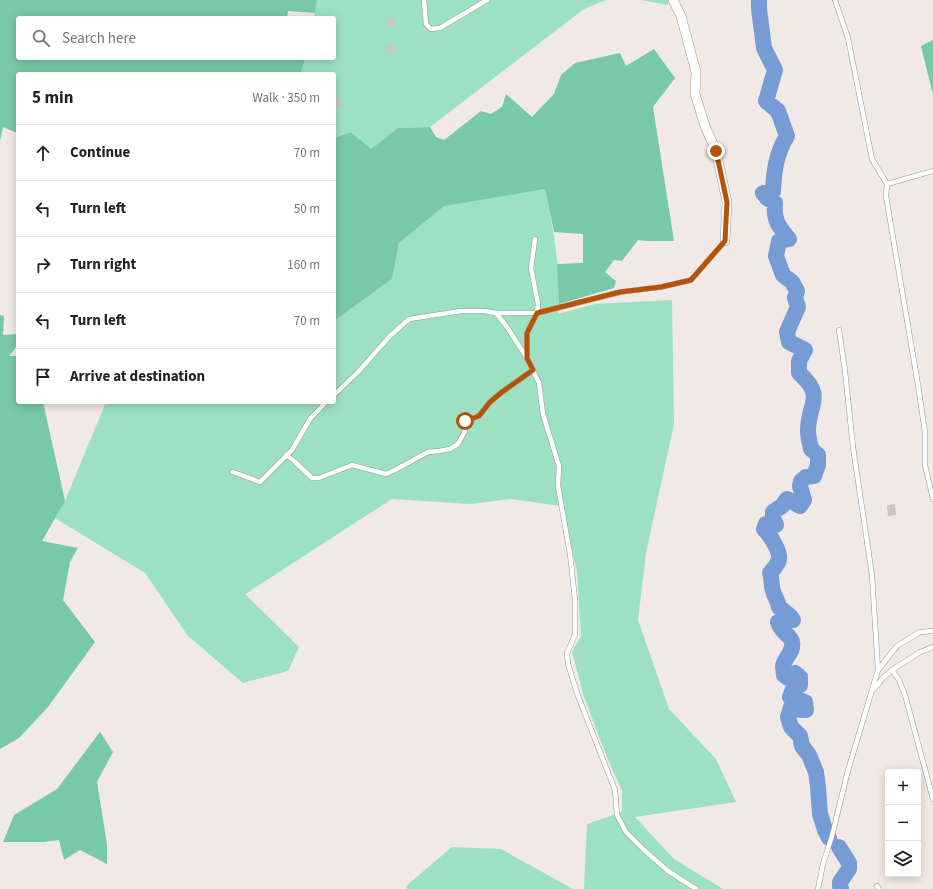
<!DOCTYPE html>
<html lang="en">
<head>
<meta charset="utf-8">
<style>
  :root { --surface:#fff; --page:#f2f2f2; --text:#222; --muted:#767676; --line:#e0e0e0 }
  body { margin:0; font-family:"Source Sans 3",sans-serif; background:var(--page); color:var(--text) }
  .controls { position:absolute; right:12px; bottom:12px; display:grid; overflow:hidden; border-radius:4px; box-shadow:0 2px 10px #0003 }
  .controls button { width:36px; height:36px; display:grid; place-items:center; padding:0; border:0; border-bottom:1px solid var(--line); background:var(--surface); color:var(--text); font:20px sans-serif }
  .stop { position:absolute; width:12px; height:12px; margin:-9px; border:3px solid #b45309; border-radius:50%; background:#fff }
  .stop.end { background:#b45309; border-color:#fff; box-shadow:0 1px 4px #0008 }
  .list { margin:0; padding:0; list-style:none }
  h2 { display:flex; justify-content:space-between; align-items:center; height:52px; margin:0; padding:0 16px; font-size:17px }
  h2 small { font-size:13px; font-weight:400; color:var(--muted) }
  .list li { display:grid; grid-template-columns:26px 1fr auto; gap:12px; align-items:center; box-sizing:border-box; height:56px; padding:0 16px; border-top:1px solid var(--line) }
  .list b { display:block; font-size:15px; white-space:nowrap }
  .list em { font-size:13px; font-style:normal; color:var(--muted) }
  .icon { flex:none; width:22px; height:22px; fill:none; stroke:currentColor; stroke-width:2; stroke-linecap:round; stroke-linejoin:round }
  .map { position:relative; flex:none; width:933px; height:889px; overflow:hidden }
  .search { position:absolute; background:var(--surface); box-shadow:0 2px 10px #0003; left:16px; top:16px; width:320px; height:44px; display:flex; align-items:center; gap:10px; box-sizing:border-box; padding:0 14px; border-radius:4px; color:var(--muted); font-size:15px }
  .panel { position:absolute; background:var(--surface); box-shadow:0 2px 10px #0003; left:16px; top:72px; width:320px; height:332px; border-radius:4px }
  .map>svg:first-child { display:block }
</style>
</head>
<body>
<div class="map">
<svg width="933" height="889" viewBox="0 0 933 889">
  <rect width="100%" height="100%" fill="#f1e9e5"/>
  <g fill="#9ce1c2">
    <path d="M317 0H606L584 9 430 127 398 128 371 149 351 132 334 138V74H301L305 58H334V18H314Z"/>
    <path d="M641 0H668V5Z"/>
    <path d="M545 189C553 229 562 272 558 314L595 304 672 300 674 424 646 553 638 620 669 709 716 759 736 802 635 817 674 859 723 889H584L587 824 622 812V791L607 757 584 697 572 652 581 636 577 571 561 506 511 499 470 504 392 499 245 594 299 647 288 671 243 683 188 636 145 573 55 518 65 501 106 402H334V321L392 279 399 243 444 205Z"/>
    <path d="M452 847 501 849 573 889H407L406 886Z"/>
  </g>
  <g fill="#78c9a6">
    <path d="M0 0H317L315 13 288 11 287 18H18V58H305L301 74H18V132L17 133 3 127 0 141Z"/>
    <path d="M933 40V95L921 46Z"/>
    <path d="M654 49 675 78 653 107 674 241H647L638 240 622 261 614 260 605 272 616 281 614 288 559 304 557 264 583 263V234L554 232 545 189 444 206 399 243 392 279 334 321V138L351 132 371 149 398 128 430 127 436 137 444 140 481 111 491 114 502 107 506 94 532 117 554 94 561 75 575 63 620 53 626 66Z"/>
    <path d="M0 315 4 316 3 335 18 334V345L9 356H18V402H43L65 501 42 541 78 548 70 562 63 600 95 642 48 707 19 738 0 749Z"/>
    <path d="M100 732 113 752 97 782 107 844V864L80 850 64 860 59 840 44 842H3L14 815 57 789Z"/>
  </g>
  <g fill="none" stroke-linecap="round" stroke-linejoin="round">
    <g stroke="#769bd5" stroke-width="16">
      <path d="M759 0V9L764 48 775 70 766 101 778 111 787 136C776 154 774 171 773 191L763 193 767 198 775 203C773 220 779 227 789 239L779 241 776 256 783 275 792 282 797 291 795 298 798 307 787 332 789 342 805 350 799 361V373C826 397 808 403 808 431 808 437 810 443 811 449L818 455V465L814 476 806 477 801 481 800 486 804 500 800 506 787 499 782 506 773 512V518L776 525 766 524 764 529C770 535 781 552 779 560 777 565 774 569 770 573 772 579 771 585 773 591 774 596 778 600 779 607L790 616 793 620H783L778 622C780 632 791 635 792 642 794 652 785 657 783 666 783 668 784 673 784 675L788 678 795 673 800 677V685L793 689 790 697 805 702 806 710H800L791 707 788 717 791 727 800 736 802 746 809 755 816 772 818 787 820 814 825 830 829 838"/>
      <path d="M839 847 849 863V869L840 882V886L841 889"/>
    </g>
  </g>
  <g fill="#ccc5c1">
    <rect x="387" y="19" width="9" height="8"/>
    <path d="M394 44 395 52 387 53 386 45Z"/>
    <path d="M334 93 343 105 334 111Z"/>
    <path d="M895 504 896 515 888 516 887 505Z"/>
  </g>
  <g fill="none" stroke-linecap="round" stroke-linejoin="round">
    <defs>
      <g id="lane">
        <path d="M424 0 426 24 431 29 440 28 487 0"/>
        <path d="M835 0 848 38 872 159 887 184 886 196 918 385 925 432V465L933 499"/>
        <path d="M887 184 933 171"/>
        <path d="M496 313H537L621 292 661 287 691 280 725 241"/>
        <path d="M839 330 845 371 853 447 872 575 878 670"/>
        <path d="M527 358V333L537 313 538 304 531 268 535 239"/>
        <path d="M334 395 358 372 390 336 409 319 461 311H485L496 313 507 327 527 358 539 383 543 414 559 466 558 486 570 554 575 600V635L567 653 568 664 578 696 615 790 617 815 626 832 643 849 668 871 696 889"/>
        <path d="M286 455 293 460 312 478H319L352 465 386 474 395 470 428 452 439 451 450 449 458 444 465 431V421L479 416 490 402 502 392 533 370"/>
        <path d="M233 472 260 482 292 450 310 419 326 402"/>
        <path d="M933 647 920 652 892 670 899 680 905 695 933 799"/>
        <path d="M874 689 883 678 892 670"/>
        <path d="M877 886 879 889"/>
        <path d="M818 889 823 864 832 836 847 774 878 670 897 646 920 632 933 631"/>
      </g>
      <path id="street" d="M673 0 681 16 696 72 695 94 705 126 716 151 727 202 725 241"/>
    </defs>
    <use href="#lane" stroke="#9d9692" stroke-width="5.5"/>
    <use href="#street" stroke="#9d9692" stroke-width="10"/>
    <use href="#lane" stroke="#fff" stroke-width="4.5"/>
    <use href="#street" stroke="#fff" stroke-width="9"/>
  </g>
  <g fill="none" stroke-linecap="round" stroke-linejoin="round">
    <path stroke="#b45309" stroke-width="5" d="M465 421 479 416 490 402 502 392 533 370 527 358V333L537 313 620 292 661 287 691 280 725 241 727 202 716 151"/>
  </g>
</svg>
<div class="controls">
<button>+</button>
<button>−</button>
<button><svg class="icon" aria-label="layers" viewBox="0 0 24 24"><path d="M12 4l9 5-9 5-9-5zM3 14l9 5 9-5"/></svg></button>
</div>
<div class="stop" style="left:465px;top:421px"></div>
<div class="stop end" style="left:716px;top:151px"></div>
<div class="search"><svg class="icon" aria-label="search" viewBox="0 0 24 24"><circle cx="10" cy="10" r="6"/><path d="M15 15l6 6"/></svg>Search here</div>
<section class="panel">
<h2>5 min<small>Walk · 350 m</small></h2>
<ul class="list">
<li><svg class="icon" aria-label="ahead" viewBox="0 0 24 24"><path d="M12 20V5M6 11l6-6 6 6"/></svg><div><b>Continue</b></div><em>70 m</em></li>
<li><svg class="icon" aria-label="left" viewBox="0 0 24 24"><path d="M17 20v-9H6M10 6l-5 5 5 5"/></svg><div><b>Turn left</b></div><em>50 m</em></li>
<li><svg class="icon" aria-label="right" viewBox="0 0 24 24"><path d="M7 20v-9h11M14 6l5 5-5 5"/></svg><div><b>Turn right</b></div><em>160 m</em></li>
<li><svg class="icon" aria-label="left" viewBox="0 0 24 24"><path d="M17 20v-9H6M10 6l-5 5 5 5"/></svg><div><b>Turn left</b></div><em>70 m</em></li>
<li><svg class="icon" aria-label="arrive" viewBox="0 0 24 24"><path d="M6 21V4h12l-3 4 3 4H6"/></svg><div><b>Arrive at destination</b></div></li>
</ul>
</section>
</div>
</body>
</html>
